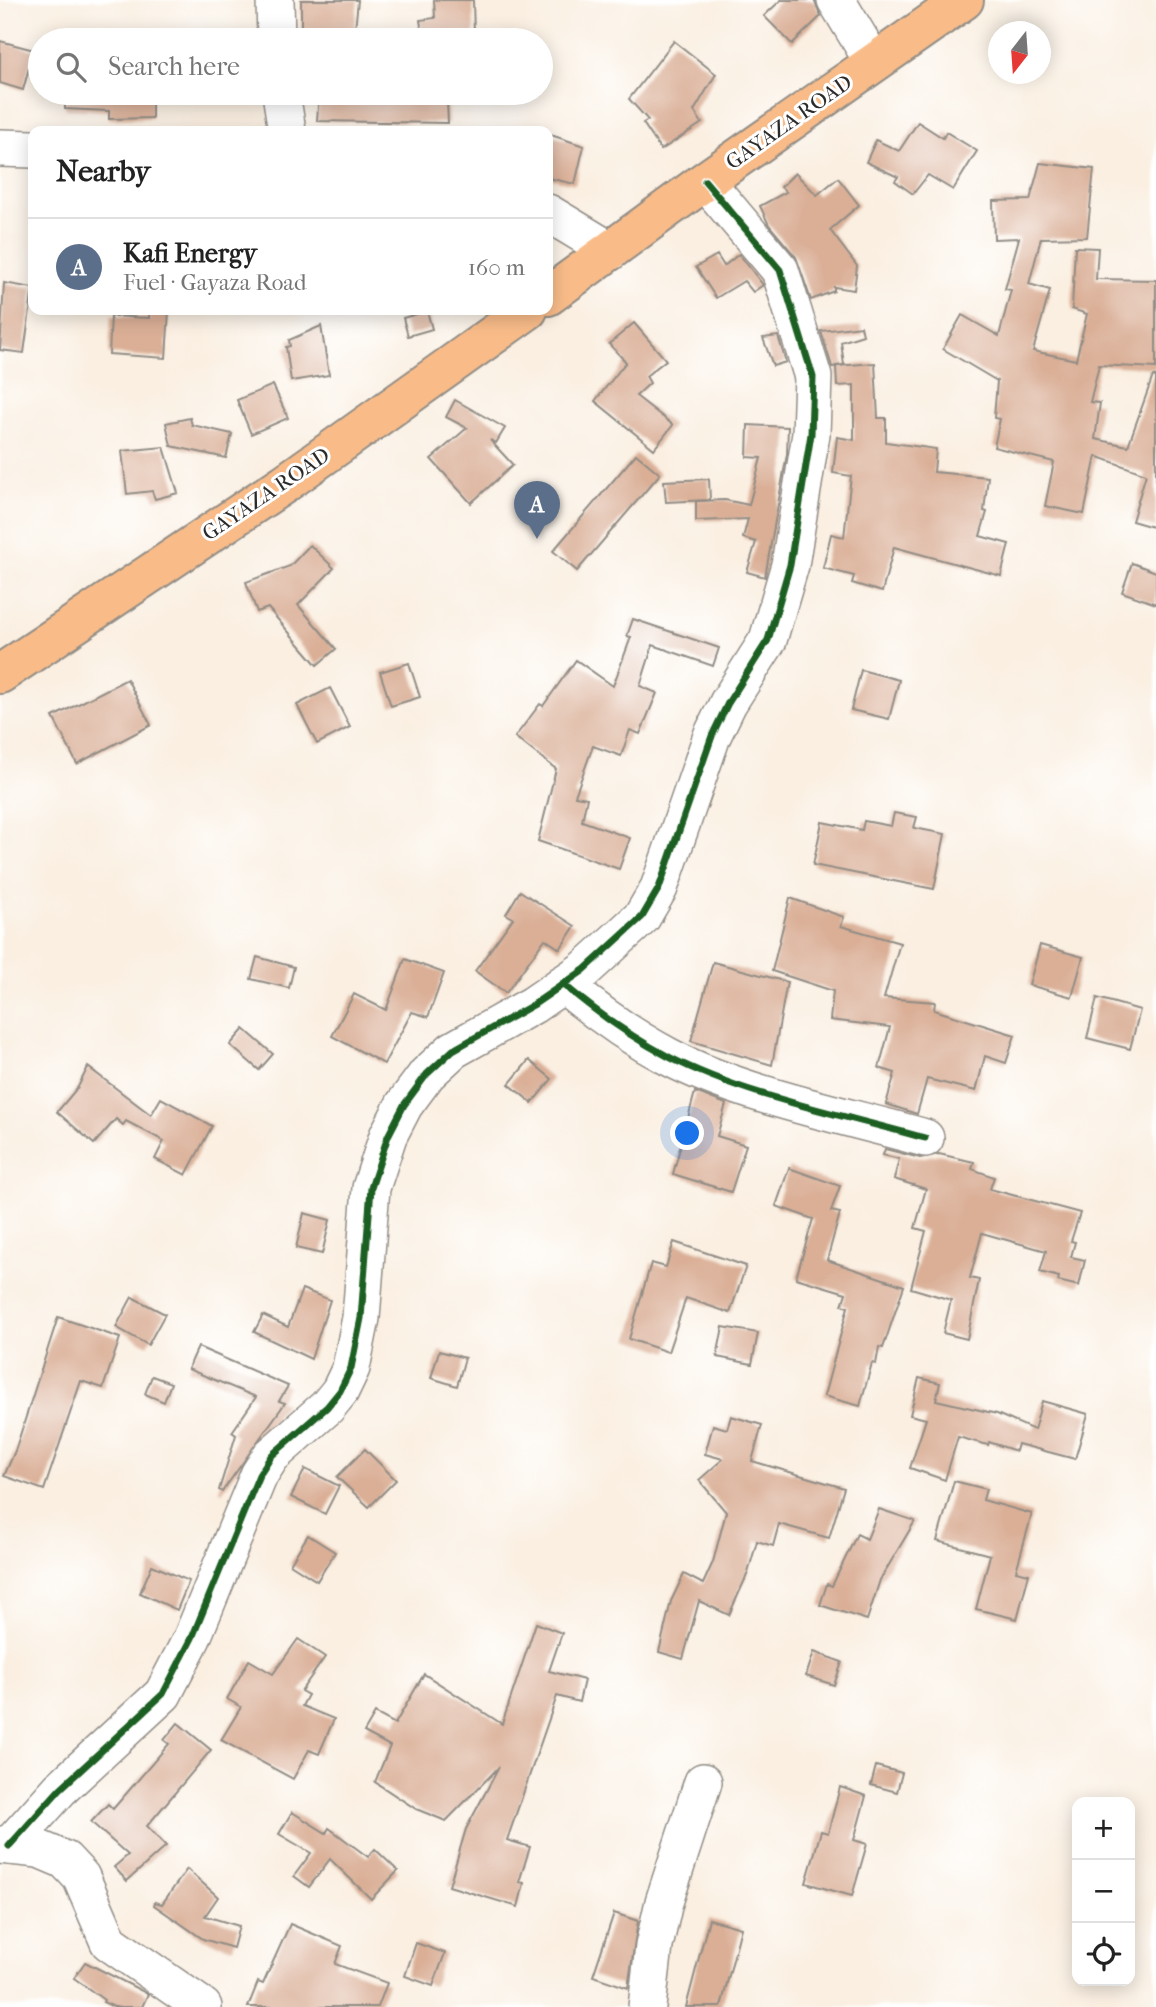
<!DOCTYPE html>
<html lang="en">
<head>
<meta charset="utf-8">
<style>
  :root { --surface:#fff; --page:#f2f2f2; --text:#222; --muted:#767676; --line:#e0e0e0; --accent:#1a73e8 }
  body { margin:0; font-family:"IM FELL French Canon",serif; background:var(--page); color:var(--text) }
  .controls { position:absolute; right:21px; bottom:21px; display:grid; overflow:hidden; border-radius:14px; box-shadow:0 4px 18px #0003 }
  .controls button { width:63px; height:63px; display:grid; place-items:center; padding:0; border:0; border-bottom:2px solid var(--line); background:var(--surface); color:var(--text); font:35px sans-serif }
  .compass { position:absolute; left:988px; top:21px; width:63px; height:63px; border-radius:50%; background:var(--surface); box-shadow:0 4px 18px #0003; rotate:197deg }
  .you { position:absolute; left:688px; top:1134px; width:24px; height:24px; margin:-18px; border:5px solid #fff; border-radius:50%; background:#1a73e8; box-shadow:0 0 0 10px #1a73e833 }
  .badge { display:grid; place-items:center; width:46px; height:46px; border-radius:50%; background:var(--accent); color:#fff; font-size:23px; font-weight:700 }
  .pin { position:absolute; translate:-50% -58px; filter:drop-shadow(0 2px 4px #0008) }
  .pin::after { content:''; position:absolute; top:37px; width:24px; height:21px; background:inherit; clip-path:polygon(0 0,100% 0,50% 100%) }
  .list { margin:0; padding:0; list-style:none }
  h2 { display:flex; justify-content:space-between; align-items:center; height:91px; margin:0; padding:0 28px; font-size:30px }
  h2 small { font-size:23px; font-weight:400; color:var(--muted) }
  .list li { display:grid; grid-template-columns:46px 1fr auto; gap:21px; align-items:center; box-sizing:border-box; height:98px; padding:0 28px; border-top:2px solid var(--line) }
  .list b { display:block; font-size:26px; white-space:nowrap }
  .list p { margin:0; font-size:23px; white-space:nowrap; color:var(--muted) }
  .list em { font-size:23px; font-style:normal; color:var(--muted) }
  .icon { flex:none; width:38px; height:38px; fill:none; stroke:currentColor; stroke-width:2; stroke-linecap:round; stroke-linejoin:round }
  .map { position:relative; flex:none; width:1156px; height:2007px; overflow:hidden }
  .search { position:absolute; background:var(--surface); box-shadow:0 4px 18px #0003; left:28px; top:28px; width:525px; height:77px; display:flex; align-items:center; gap:18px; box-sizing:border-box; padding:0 24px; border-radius:38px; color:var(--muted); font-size:26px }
  .panel { position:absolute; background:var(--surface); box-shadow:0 4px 18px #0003; left:28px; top:126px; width:525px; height:189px; border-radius:14px }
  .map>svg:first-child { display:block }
</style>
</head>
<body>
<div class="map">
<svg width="1156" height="2007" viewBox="0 0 1156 2007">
  <rect width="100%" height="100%" fill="#fff"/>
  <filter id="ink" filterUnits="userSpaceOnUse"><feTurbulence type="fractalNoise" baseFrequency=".0143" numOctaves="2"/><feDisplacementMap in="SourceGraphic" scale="14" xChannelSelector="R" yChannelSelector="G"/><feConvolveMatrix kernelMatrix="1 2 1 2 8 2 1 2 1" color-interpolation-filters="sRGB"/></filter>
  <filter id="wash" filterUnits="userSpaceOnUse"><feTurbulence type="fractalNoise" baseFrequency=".00686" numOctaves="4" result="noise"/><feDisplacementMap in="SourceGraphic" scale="28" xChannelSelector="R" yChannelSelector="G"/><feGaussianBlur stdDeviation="1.57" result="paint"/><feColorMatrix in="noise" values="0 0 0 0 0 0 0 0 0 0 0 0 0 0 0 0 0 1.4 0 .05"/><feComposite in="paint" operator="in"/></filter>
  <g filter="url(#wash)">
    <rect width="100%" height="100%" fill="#faefe1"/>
    <g id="blocks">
      <g fill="#daaf96">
        <path d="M301 0H358L354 40H301Z"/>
        <path d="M434 0H473L474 34 423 40 420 20 435 18Z"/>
        <path d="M781 0H814L821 16 792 44 764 16Z"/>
        <path d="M0 41 34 50 23 90 0 83Z"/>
        <path d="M674 41 716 74 694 111 702 123 661 150 643 123 648 120 629 99Z"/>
        <path d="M65 93H152V118L109 119V111L65 109Z"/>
        <path d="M319 93 435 96 447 100 448 123 317 121Z"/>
        <path d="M918 122 943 138 946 132 977 151 953 190 928 175 913 194 895 181 898 177 866 162 876 140 899 151Z"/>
        <path d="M548 134 584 146 575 184 548 178Z"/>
        <path d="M1040 163 1094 169 1087 237 1041 238 1029 284 1050 290 1033 351 1076 360 1087 314 1072 309 1075 247 1098 248 1096 279 1156 280V368L1099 365 1090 402 1100 403 1095 439 1128 446 1153 376 1156 377V528L1132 521 1146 474 1096 456 1084 514 1045 506 1054 462 994 447 1000 419 994 418 997 381 943 349 962 315 999 336 1011 290 1005 289 1019 238 994 239 993 201 1030 200Z"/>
        <path d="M795 173 817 195 838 178 859 205 830 230 857 266 854 290 834 287V291L811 300 796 257 769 225 760 206 786 192 781 187Z"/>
        <path d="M739 254 763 285 753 292 744 281 716 298 696 267 717 255 724 266Z"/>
        <path d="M4 283 33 288 24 353 0 350Z"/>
        <path d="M149 310H169L166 358 109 354 111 316 149 318Z"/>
        <path d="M427 311 432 329 408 336 403 318Z"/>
        <path d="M634 323 666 360 646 376 650 383 636 396 673 425 654 449 595 401 626 362 609 344Z"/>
        <path d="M321 326 329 375 291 381 286 347 290 346 289 340Z"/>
        <path d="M861 326 863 335 841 342 844 365 832 367 821 331Z"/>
        <path d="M778 336 786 362 773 366 763 338Z"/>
        <path d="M875 363 878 418H886V442L936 449 934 472 988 477 984 511 987 512 980 536 1009 544 1001 576 894 547 882 592 852 583 854 576 823 568 831 534 844 537 851 476 833 473 837 437 854 440V385L837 386 836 366Z"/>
        <path d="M273 385 288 418 251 434 237 400Z"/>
        <path d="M455 400 505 428 496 443 490 440 513 465 471 503 431 459 467 428 446 417Z"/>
        <path d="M190 418 192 425 232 434 226 458 171 446 166 423Z"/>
        <path d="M748 425 788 427 787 454 765 577 747 572 756 542 743 538 748 519 696 521V501L725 500 749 505 761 458 747 457Z"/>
        <path d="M164 447 178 493 155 499 152 491 127 494 122 451Z"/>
        <path d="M636 454 660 474 577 571 553 551Z"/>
        <path d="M709 479 710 500 666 502 664 481Z"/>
        <path d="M310 545 334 568 298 605 336 649 317 665 268 608 257 612 246 582 290 566Z"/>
        <path d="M1132 563 1156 572V604L1122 592Z"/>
        <path d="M633 619 719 648 713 666 653 645 640 686 657 693 640 734 630 730 621 756 593 746 575 796 587 798 582 821 630 838 619 869 538 841 556 769 515 737 540 704 543 706 576 660 613 686 631 637 627 636Z"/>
        <path d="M409 663 420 697 391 706 380 672Z"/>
        <path d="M861 670 899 680 889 719 851 710Z"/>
        <path d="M127 679 151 725 77 764 53 717Z"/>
        <path d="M330 688 350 727 317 744 297 705Z"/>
        <path d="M894 813 917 817 914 828 945 834 934 889 813 865 822 822 862 830 864 821 891 826Z"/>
        <path d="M520 891 575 926 560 949 545 939 506 993 475 971 513 918 506 914Z"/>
        <path d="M790 898 844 917 841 926 900 943 884 998 935 1002 934 1010 1015 1035 1006 1063 985 1056 976 1091 927 1079 917 1114 886 1104 895 1073 879 1068 890 1027 830 1020 833 991 772 971Z"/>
        <path d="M1040 945 1083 957 1072 997 1029 985Z"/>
        <path d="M257 957 294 967 289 988 251 979Z"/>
        <path d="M405 959 444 973 428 1017 412 1012 384 1064 332 1036 354 994 386 1010Z"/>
        <path d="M713 962 787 982 772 1065 691 1041Z"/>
        <path d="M1097 998 1140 1010 1130 1049 1087 1038Z"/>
        <path d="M244 1029 273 1054 259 1070 230 1045Z"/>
        <path d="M529 1060 552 1079 532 1103 509 1084Z"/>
        <path d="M88 1067 151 1115 161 1098 212 1126 186 1175 155 1159 164 1141 126 1121 123 1125 116 1119 94 1144 57 1112 78 1087Z"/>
        <path d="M695 1092 726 1104 717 1136 746 1145 731 1192 673 1174Z"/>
        <path d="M885 1149 920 1158 939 1154 974 1162 972 1169 994 1177 990 1189 1080 1213 1071 1241 1075 1242 1071 1257 1085 1260 1079 1286 1058 1281 1059 1277 1040 1272 1046 1251 982 1233 970 1278 979 1280 967 1339 943 1333 951 1300 911 1288 926 1231 915 1228 926 1189 894 1179 899 1159 883 1155Z"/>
        <path d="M789 1168 840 1186 831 1211 840 1213 827 1260 904 1286 883 1348 879 1347 876 1364 872 1363 860 1406 824 1396 848 1307 842 1305 846 1293 796 1278 813 1219 776 1206Z"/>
        <path d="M304 1213 330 1220 322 1254 296 1248Z"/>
        <path d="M674 1242 746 1266 730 1313 686 1298 668 1352 629 1339 651 1263 666 1267Z"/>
        <path d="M302 1289 330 1300 311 1359 254 1332 263 1315 288 1327Z"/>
        <path d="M132 1297 165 1314 148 1345 116 1327Z"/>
        <path d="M58 1317 120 1338 103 1388 81 1381 44 1490 4 1476 15 1451Z"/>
        <path d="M723 1327 758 1333 752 1364 717 1357Z"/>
        <path d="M198 1347 288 1386 279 1401 285 1403 222 1492 219 1490 236 1435 232 1432 256 1397 188 1369Z"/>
        <path d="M439 1351 465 1358 457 1386 431 1378Z"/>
        <path d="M152 1376 171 1383 164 1402 145 1394Z"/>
        <path d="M919 1378 940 1383 936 1400 997 1414 1034 1430 1042 1401 1088 1414 1075 1459 1018 1444 1016 1451 989 1442 988 1445 958 1437 945 1480 910 1468 926 1419 910 1415Z"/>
        <path d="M731 1416 762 1425 752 1461 844 1488 829 1538 779 1524 773 1546 757 1541 748 1573 729 1615 699 1601 683 1659 659 1652 671 1601 684 1574 703 1584 713 1562 726 1512 699 1480 723 1459 705 1454 713 1425 727 1429Z"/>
        <path d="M365 1449 396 1480 369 1507 337 1477Z"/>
        <path d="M305 1469 339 1486 325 1514 291 1497Z"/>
        <path d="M954 1481 986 1489 983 1500 1032 1514 1016 1571 1029 1574 1017 1619 976 1609 990 1555 937 1541Z"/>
        <path d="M879 1509 915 1521 880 1580 867 1620 820 1605 827 1584 832 1586 857 1534 867 1539Z"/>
        <path d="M308 1535 335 1552 317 1581 290 1564Z"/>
        <path d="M152 1565 189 1581 177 1610 140 1593Z"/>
        <path d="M536 1623 562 1633 549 1671 584 1680 579 1702 557 1696 507 1840 530 1847 519 1882 524 1883 518 1907 449 1886 466 1829 499 1767 446 1821 416 1809 375 1782 390 1746 364 1732 375 1713 395 1724 424 1674 502 1724Z"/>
        <path d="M298 1639 325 1657 301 1691 308 1695 302 1706 334 1719 319 1754 309 1750 293 1779 221 1740 241 1707 227 1699 249 1660 273 1674Z"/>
        <path d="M814 1652 842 1662 834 1685 806 1676Z"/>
        <path d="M178 1723 211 1750 147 1826 166 1846 127 1881 114 1867 128 1855 91 1822 108 1804 113 1809 169 1744 164 1740Z"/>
        <path d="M876 1766 902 1773 897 1792 871 1785Z"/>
        <path d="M840 1787 866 1796 854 1840 867 1844 852 1896 806 1883 821 1831 828 1833Z"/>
        <path d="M292 1812 326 1833 329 1828 368 1857 375 1849 398 1871 371 1899 330 1859 309 1887 294 1876 311 1853 279 1834Z"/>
        <path d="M187 1869 218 1897 205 1916 239 1926 233 1948 203 1939 154 1905 155 1902 162 1904Z"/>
        <path d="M614 1913 638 1921 628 1988 593 1976Z"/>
        <path d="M709 1919 741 1928 721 2007H686Z"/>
        <path d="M290 1924 342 1946 335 1964 387 1983 378 2007H248L258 1982 263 1984Z"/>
        <path d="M416 1943 445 1953 433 1986 405 1976Z"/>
        <path d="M85 1962 148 1994 142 2007H114L103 2002 104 2000 74 1978Z"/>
      </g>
    </g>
  </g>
  <g filter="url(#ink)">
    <use href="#blocks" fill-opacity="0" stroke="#928d86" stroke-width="2"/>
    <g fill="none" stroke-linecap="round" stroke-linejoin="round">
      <defs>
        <g id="minor">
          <path d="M275 0 276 40"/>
          <path d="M836 0 874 63"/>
          <path d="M281 93 287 131"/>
          <path d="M0 148 33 149"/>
          <path d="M548 213 611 251"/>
          <path d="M563 984C596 1012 631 1037 669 1057 744 1096 844 1115 925 1138"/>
          <path d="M0 1845 39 1849 65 1860 81 1877 109 1942 203 2007"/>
          <path d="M9 1846 60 1789 163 1694 192 1638 259 1475 271 1456 327 1407 340 1391 351 1368 361 1318 371 1188 388 1136 404 1105 427 1074 453 1050 533 1005 584 970 642 917 659 888 712 736 728 703 768 640 790 565 811 434 813 377 780 270 705 181"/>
          <path d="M647 2007 654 1946 664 1902 703 1782"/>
        </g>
        <g id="major">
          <path d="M548 296 705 181 964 0"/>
          <path d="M0 674 284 484 528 310"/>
        </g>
      </defs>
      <use href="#minor" stroke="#928d86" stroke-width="40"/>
      <use href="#major" stroke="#928d86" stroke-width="42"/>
      <use href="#minor" stroke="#fff" stroke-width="37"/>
      <use href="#major" stroke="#f9bc89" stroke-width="38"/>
      <defs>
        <g id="cycleway">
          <path d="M563 984C596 1012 631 1037 669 1057 744 1096 844 1115 925 1138"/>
          <path d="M9 1846 60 1789 163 1694 192 1638 259 1475 271 1456 327 1407 340 1391 351 1368 361 1318 371 1188 388 1136 404 1105 427 1074 453 1050 533 1005 584 970 642 917 659 888 712 736 728 703 768 640 790 565 811 434 813 377 780 270 705 181"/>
        </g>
      </defs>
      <use href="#cycleway" stroke="#fff" stroke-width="11"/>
      <use href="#cycleway" stroke="#1b5e20" stroke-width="7"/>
    </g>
  </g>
  <g text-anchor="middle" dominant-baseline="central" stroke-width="6" stroke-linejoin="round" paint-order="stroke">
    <g font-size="21" fill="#2b2b2b" stroke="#fff">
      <text transform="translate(789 122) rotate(-35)">GAYAZA ROAD</text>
      <text transform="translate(266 494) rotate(-34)">GAYAZA ROAD</text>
    </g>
  </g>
</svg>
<div class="controls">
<button>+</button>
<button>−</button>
<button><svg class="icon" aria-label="locate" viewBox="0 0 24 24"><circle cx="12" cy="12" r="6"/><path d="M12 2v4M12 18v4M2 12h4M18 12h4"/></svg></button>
</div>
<svg class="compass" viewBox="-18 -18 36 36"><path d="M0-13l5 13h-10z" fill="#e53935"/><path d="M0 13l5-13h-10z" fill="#767676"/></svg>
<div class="you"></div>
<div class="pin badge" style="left:537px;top:539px;background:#5c6f8a">A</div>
<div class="search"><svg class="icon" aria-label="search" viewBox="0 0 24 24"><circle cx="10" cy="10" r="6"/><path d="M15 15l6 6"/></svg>Search here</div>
<section class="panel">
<h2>Nearby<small></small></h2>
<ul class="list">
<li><span class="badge" style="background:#5c6f8a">A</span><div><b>Kafi Energy</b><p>Fuel · Gayaza Road</p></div><em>160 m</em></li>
</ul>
</section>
</div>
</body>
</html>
